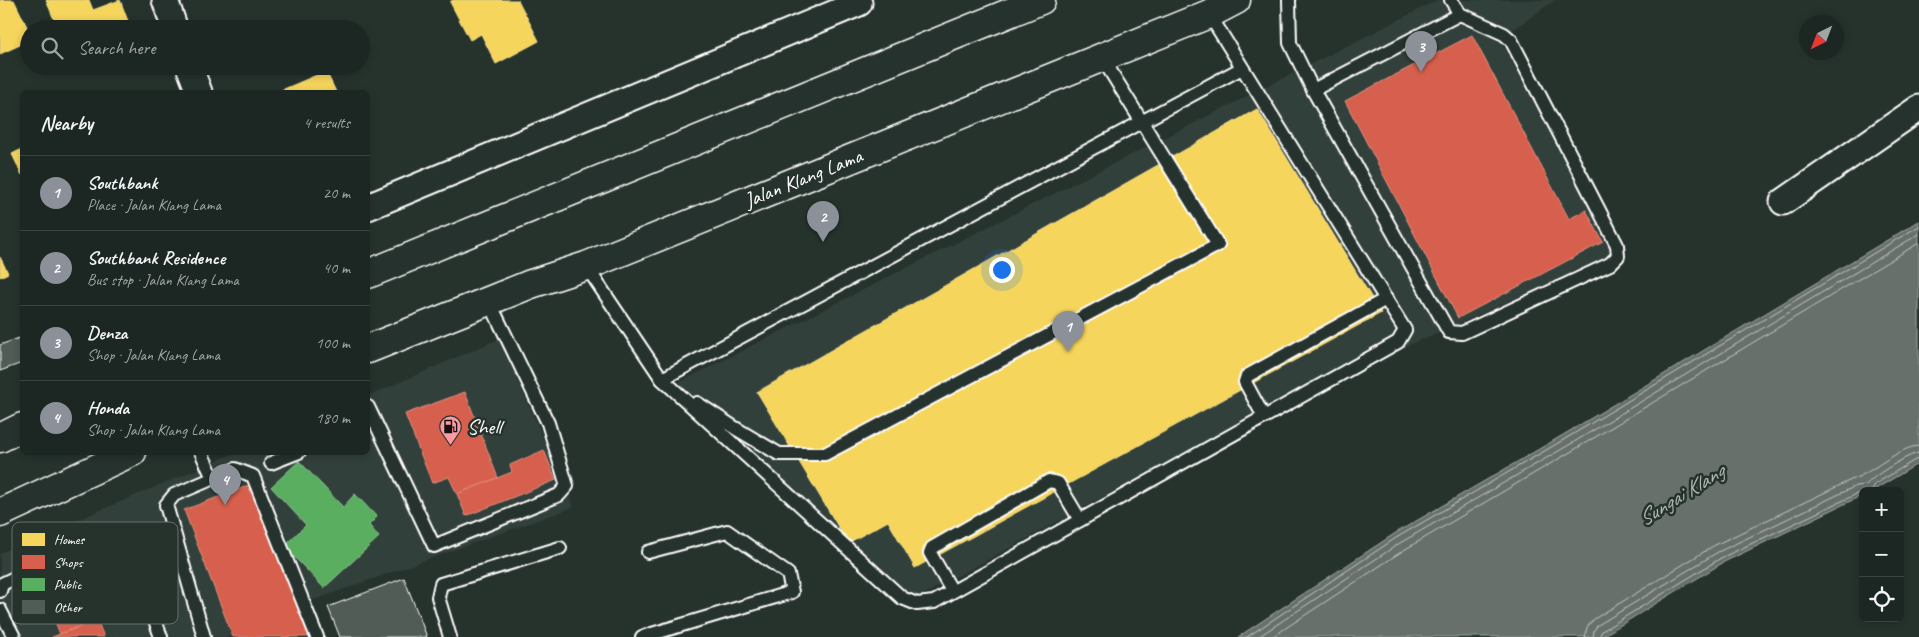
<!DOCTYPE html>
<html lang="en">
<head>
<meta charset="utf-8">
<style>
  :root { --surface:#1c2622; --page:#29322f; --text:#f1f3f6; --muted:#a0a5a5; --line:#3a4340; --accent:#8c9099 }
  body { margin:0; font-family:Caveat,sans-serif; background:var(--page); color:var(--text) }
  .controls { position:absolute; right:15px; bottom:15px; display:grid; overflow:hidden; border-radius:8px; box-shadow:0 2px 8px #0003 }
  .controls button { width:45px; height:45px; display:grid; place-items:center; padding:0; border:0; border-bottom:1px solid var(--line); background:var(--surface); color:var(--text); font:25px sans-serif }
  .compass { position:absolute; left:1799px; top:15px; width:45px; height:45px; border-radius:50%; background:var(--surface); box-shadow:0 2px 8px #0003; rotate:222deg }
  .you { position:absolute; left:1001px; top:269px; width:18px; height:18px; margin:-12px; border:4px solid #fff; border-radius:50%; background:#1a73e8; box-shadow:0 0 0 8px #1a73e833 }
  .badge { display:grid; place-items:center; width:32px; height:32px; border-radius:50%; background:var(--accent); color:#fff; font-size:16px; font-weight:700 }
  .pin { position:absolute; translate:-50% -41px; filter:drop-shadow(0 1px 2px #0008) }
  .pin::after { content:''; position:absolute; top:26px; width:18px; height:15px; background:inherit; clip-path:polygon(0 0,100% 0,50% 100%) }
  .list { margin:0; padding:0; list-style:none }
  h2 { display:flex; justify-content:space-between; align-items:center; height:65px; margin:0; padding:0 20px; font-size:21px }
  h2 small { font-size:16px; font-weight:400; color:var(--muted) }
  .list li { display:grid; grid-template-columns:32px 1fr auto; gap:15px; align-items:center; box-sizing:border-box; height:75px; padding:0 20px; border-top:1px solid var(--line) }
  .list b { display:block; font-size:19px; white-space:nowrap }
  .list p { margin:0; font-size:16px; white-space:nowrap; color:var(--muted) }
  .list em { font-size:16px; font-style:normal; color:var(--muted) }
  .icon { flex:none; width:28px; height:28px; fill:none; stroke:currentColor; stroke-width:2; stroke-linecap:round; stroke-linejoin:round }
  .map { position:relative; flex:none; width:1919px; height:637px; overflow:hidden }
  .search { position:absolute; background:var(--surface); box-shadow:0 2px 8px #0003; left:20px; top:20px; width:350px; height:55px; display:flex; align-items:center; gap:12px; box-sizing:border-box; padding:0 18px; border-radius:28px; color:var(--muted); font-size:19px }
  .panel { position:absolute; background:var(--surface); box-shadow:0 2px 8px #0003; left:20px; top:90px; width:350px; height:365px; border-radius:8px }
  .map>svg:first-child { display:block }
</style>
</head>
<body>
<div class="map">
<svg width="1919" height="637" viewBox="0 0 1919 637">
  <rect width="100%" height="100%" fill="#26332d"/>
  <filter id="ink" filterUnits="userSpaceOnUse"><feTurbulence type="fractalNoise" baseFrequency=".02" numOctaves="2"/><feDisplacementMap in="SourceGraphic" scale="10" xChannelSelector="R" yChannelSelector="G"/><feConvolveMatrix kernelMatrix="1 2 1 2 8 2 1 2 1" color-interpolation-filters="sRGB"/></filter>
  <g filter="url(#ink)">
    <g fill="#333f3a">
      <path d="M1438 0H1555L1500 39 1610 247V253L1604 259 1454 326 1294 393 919 597 903 590 676 384Z"/>
      <path d="M499 339 574 507 311 601 326 637H0V553L235 453 368 452V396Z"/>
    </g>
    <path fill="#67706c" stroke="#a4a9a7" d="M1919 221V463L1879 487 1873 491H1863V495L1724 562 1601 637H1238L1394 534 1563 435Z"/>
    <g fill="#f6d55c" stroke="#f9e28d">
      <path d="M0 0H14L29 31V41L0 54Z"/>
      <path d="M46 0H89L93 10 120 0 131 29H58Z"/>
      <path d="M453 0H518L539 41 496 64 481 34 470 40 450 2Z"/>
      <path d="M326 71 336 92H277Z"/>
      <path d="M1257 109 1381 313 915 568 888 521 848 543 757 392Z"/>
      <path d="M22 149V175L12 154Z"/>
      <path d="M0 257 8 273 0 277Z"/>
    </g>
    <g fill="#d6604d" stroke="#e29082">
      <path d="M1472 35 1569 219 1586 210 1603 242 1458 318 1345 101Z"/>
      <path d="M465 392 498 478 457 494 449 477 432 483 405 414Z"/>
      <path d="M544 450 556 480 466 516 457 494 512 472 510 465Z"/>
      <path d="M252 484 312 637H233L184 510Z"/>
      <path d="M97 547 122 609 60 634 35 572Z"/>
      <path d="M97 620 104 637H52L60 634Z"/>
    </g>
    <path fill="#5aae61" stroke="#8cc690" d="M299 461 343 507 355 494 377 517 369 525 379 537 324 588 284 546 306 525 271 487Z"/>
    <g fill="none" stroke-linecap="round" stroke-linejoin="round">
      <g stroke="#c2c6c4" stroke-width="1">
        <path d="M1872 491 1875 484 1915 460 1919 459"/>
        <path d="M1247 637 1396 538 1565 439 1919 226"/>
        <path d="M1258 637 1400 543 1569 445 1919 234"/>
        <path d="M1272 637 1404 550 1572 451 1919 243"/>
        <path d="M1585 637 1587 627 1594 619 1715 545 1853 479C1872 473 1900 446 1919 446"/>
        <path d="M1593 637 1594 630 1598 625 1718 552 1856 486 1866 485C1873 476 1908 454 1919 453"/>
        <path d="M1599 637 1602 631 1721 558 1863 491"/>
      </g>
    </g>
    <g fill="#515c57" stroke="#fff">
      <path d="M22 337V363L0 371V345Z"/>
      <path d="M404 578 427 637H340L328 607Z"/>
    </g>
    <g fill="none" stroke-linecap="round" stroke-linejoin="round">
      <defs>
        <g id="lane">
          <path d="M1289 0 1290 43 1313 90 1449 332 1462 333 1610 264 1618 256 1617 245 1511 40 1504 34 1460 14 1451 0"/>
          <path d="M1313 90 1460 14"/>
          <path d="M586 266 662 379 902 598 917 604 934 602 1398 342 1405 330 1209 14"/>
          <path d="M662 379 1242 68"/>
          <path d="M697 403 735 428 779 454H825L1218 245 1101 56"/>
          <path d="M368 407 434 546 559 495 567 486 548 423 489 301"/>
          <path d="M1264 417 1245 382 1247 376 1386 299"/>
          <path d="M201 452 213 478"/>
          <path d="M271 463 299 452"/>
          <path d="M0 591 2 584 109 532 124 533 161 637"/>
          <path d="M952 591 930 553 932 548 1049 481 1058 483 1080 520"/>
          <path d="M0 610 14 637"/>
          <path d="M204 637 166 505 174 495 235 469 253 476 317 637"/>
          <path d="M450 637 438 597 441 584 560 548"/>
          <path d="M642 637 792 592 788 574 727 531 648 552"/>
        </g>
        <g id="street">
          <path d="M165 0 175 29"/>
          <path d="M189 66 199 92"/>
          <path d="M1783 202 1919 108"/>
          <path d="M368 207 859 3"/>
        </g>
        <g id="primary">
          <path d="M368 274 1041 0"/>
          <path d="M368 349 531 284 586 266 1209 14 1236 0"/>
          <path d="M0 438 22 427"/>
          <path d="M0 513 132 452"/>
        </g>
      </defs>
      <use href="#lane" stroke="#fff" stroke-width="16"/>
      <use href="#street" stroke="#fff" stroke-width="29"/>
      <use href="#primary" stroke="#fff" stroke-width="31"/>
      <use href="#lane" stroke="#26332d" stroke-width="12"/>
      <use href="#street" stroke="#26332d" stroke-width="25"/>
      <use href="#primary" stroke="#26332d" stroke-width="28"/>
    </g>
  </g>
  <defs>
    <symbol id="fuel-pin" viewBox="-11 -11 22 30"><path d="M0 17L-7.5 6A9.5 9.5 0 1 1 7.5 6Z" fill="#ff9aa2" stroke="#26332d"/><path d="M-5.5-6h7V0h2V4h1.3V-2.5L3-4.5l.8-.8L6-3V5H2.5V1h-1V6h-7ZM-4.2-4.7v3.2H.2V-4.7Z" fill="#111"/></symbol>
  </defs>
  <g fill-rule="evenodd">
    <use href="#fuel-pin" x="438" y="414" width="25" height="34"/>
  </g>
  <g text-anchor="middle" dominant-baseline="central" stroke-width="5" stroke-linejoin="round" paint-order="stroke">
    <g font-size="21" fill="#fff" stroke="#26332d">
      <text transform="translate(803 178) rotate(-22)">Jalan Klang Lama</text>
    </g>
    <g font-size="21" fill="#fff" stroke="#26332d" text-anchor="start">
      <text x="467" y="427">Shell</text>
    </g>
    <g font-size="22" font-style="italic" fill="#b3b8b6" stroke="#26332d">
      <text transform="translate(1681 495) rotate(-32)">Sungai Klang</text>
    </g>
  </g>
  <rect x="12" y="522" width="166" height="102" rx="8" fill="#26332d" stroke="#67706c" stroke-width="1"/>
  <rect x="22" y="533" width="23" height="13" fill="#f6d55c"/>
  <rect x="22" y="555" width="23" height="14" fill="#d6604d"/>
  <rect x="22" y="578" width="23" height="13" fill="#5aae61"/>
  <rect x="22" y="600" width="23" height="14" fill="#515c57"/>
  <g font-size="14" fill="#fff">
    <text x="54" y="544">Homes</text>
    <text x="54" y="567">Shops</text>
    <text x="54" y="589">Public</text>
    <text x="54" y="612">Other</text>
  </g>
</svg>
<div class="controls">
<button>+</button>
<button>−</button>
<button><svg class="icon" aria-label="locate" viewBox="0 0 24 24"><circle cx="12" cy="12" r="6"/><path d="M12 2v4M12 18v4M2 12h4M18 12h4"/></svg></button>
</div>
<svg class="compass" viewBox="-18 -18 36 36"><path d="M0-13l5 13h-10z" fill="#e53935"/><path d="M0 13l5-13h-10z" fill="#a0a5a5"/></svg>
<div class="you"></div>
<div class="pin badge" style="left:1068px;top:352px">1</div>
<div class="pin badge" style="left:823px;top:242px">2</div>
<div class="pin badge" style="left:1421px;top:72px">3</div>
<div class="pin badge" style="left:225px;top:505px">4</div>
<div class="search"><svg class="icon" aria-label="search" viewBox="0 0 24 24"><circle cx="10" cy="10" r="6"/><path d="M15 15l6 6"/></svg>Search here</div>
<section class="panel">
<h2>Nearby<small>4 results</small></h2>
<ul class="list">
<li><span class="badge">1</span><div><b>Southbank</b><p>Place · Jalan Klang Lama</p></div><em>20 m</em></li>
<li><span class="badge">2</span><div><b>Southbank Residence</b><p>Bus stop · Jalan Klang Lama</p></div><em>40 m</em></li>
<li><span class="badge">3</span><div><b>Denza</b><p>Shop · Jalan Klang Lama</p></div><em>100 m</em></li>
<li><span class="badge">4</span><div><b>Honda</b><p>Shop · Jalan Klang Lama</p></div><em>180 m</em></li>
</ul>
</section>
</div>
</body>
</html>
